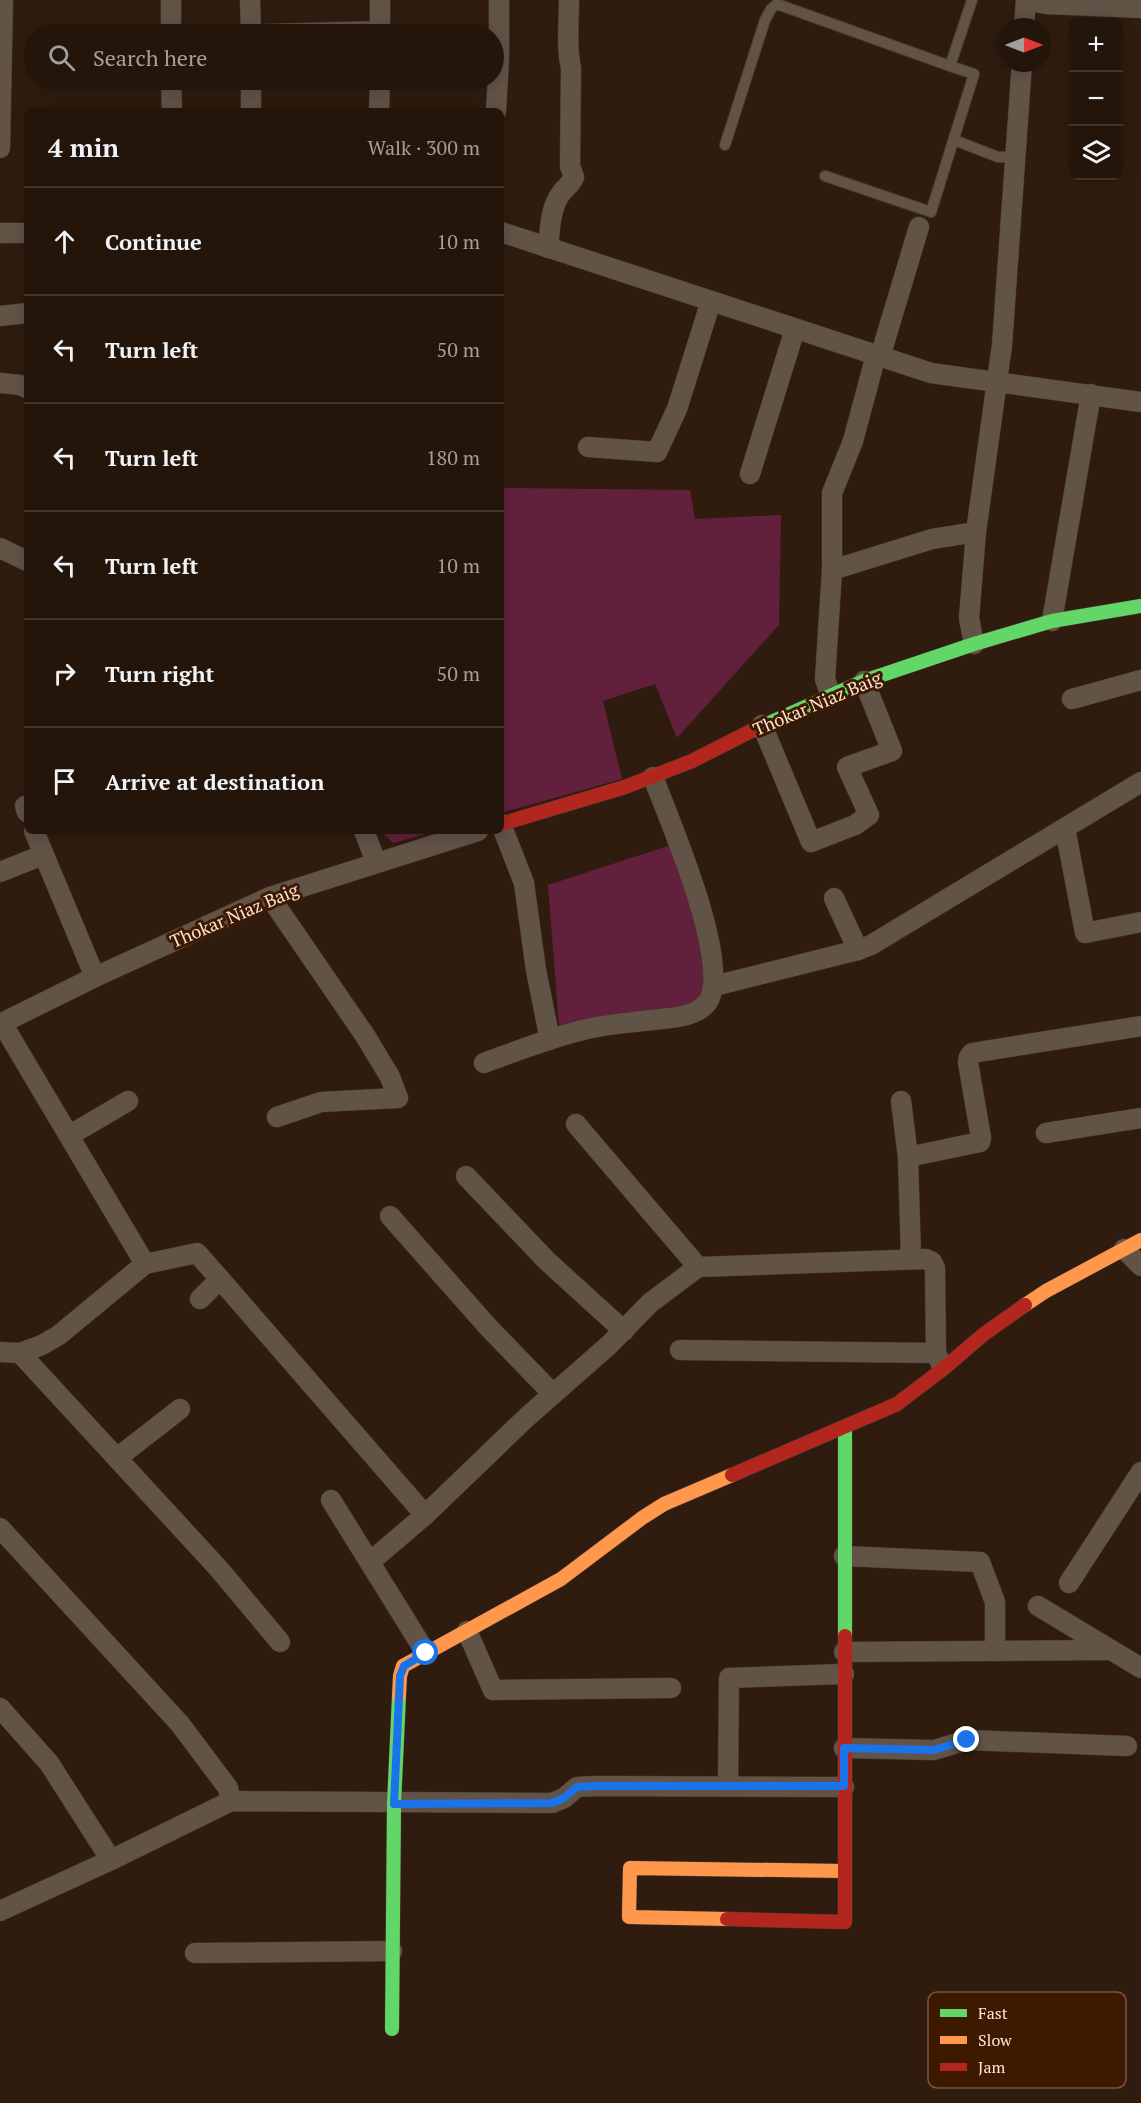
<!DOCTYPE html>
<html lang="en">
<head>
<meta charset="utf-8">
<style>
  :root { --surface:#23150a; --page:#2b1e13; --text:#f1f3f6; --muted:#a39f9c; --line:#40342b }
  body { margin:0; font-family:"PT Serif",serif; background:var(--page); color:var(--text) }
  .controls { position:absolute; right:18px; top:18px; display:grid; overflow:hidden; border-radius:9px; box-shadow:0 3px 15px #0003 }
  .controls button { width:54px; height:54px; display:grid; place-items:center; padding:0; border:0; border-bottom:2px solid var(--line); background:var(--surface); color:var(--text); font:30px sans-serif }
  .compass { position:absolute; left:997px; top:18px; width:54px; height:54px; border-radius:50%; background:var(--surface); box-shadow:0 3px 15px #0003; rotate:90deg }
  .stop { position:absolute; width:18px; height:18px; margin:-14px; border:4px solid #1a73e8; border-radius:50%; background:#fff }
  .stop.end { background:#1a73e8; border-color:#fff; box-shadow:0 2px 6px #0008 }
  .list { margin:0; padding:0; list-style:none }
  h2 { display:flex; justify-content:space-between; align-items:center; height:78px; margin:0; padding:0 24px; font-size:26px }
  h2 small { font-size:20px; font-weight:400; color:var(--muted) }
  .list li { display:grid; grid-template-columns:39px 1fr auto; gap:18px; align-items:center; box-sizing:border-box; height:108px; padding:0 24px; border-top:2px solid var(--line) }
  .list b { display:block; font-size:22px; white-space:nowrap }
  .list em { font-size:20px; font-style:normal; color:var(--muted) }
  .icon { flex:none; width:33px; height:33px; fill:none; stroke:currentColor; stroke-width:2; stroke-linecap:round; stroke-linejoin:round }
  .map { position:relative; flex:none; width:1141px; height:2103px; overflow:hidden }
  .search { position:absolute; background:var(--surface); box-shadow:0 3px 15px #0003; left:24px; top:24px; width:480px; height:66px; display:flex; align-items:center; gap:15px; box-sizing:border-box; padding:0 21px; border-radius:33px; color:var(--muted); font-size:22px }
  .panel { position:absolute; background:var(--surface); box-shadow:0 3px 15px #0003; left:24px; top:108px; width:480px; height:726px; border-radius:9px }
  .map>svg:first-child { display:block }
</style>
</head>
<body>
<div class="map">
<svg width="1141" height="2103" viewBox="0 0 1141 2103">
  <rect width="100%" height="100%" fill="#2f1c0e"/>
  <g fill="#63203d">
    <path d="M501 488 690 490 695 519 781 515 779 625 677 738 655 684 603 701 622 779 501 813Z"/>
    <path d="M381 831H436L393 843Z"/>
    <path d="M671 845 704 956 705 983 701 1002 677 1015 559 1026 548 885Z"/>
  </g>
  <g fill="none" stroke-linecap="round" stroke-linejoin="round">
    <defs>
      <g id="lane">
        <path d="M954 140 998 157H1015"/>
        <path d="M725 145 765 20 771 9 777 4 950 66 972 0"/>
        <path d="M825 176 931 212 974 74 950 66"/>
      </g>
      <g id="street">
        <path d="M171 0V34"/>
        <path d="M250 0 251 34"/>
        <path d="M1026 0 1046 4 1141 8"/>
        <path d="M1024 27 1026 0"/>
        <path d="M266 34 380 31"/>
        <path d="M380 34V0"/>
        <path d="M171 80 172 111"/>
        <path d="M251 80V111"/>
        <path d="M379 111 380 80"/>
        <path d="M496 111 499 59V0"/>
        <path d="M0 148 3 0"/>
        <path d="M501 232 931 373 1141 402"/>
        <path d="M0 233H27"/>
        <path d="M548 248C550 229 550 207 562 192 567 186 571 184 574 177L570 166 571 68C566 47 569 22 569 0"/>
        <path d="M0 316 27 313"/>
        <path d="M876 355 853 441 832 493V570L932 539 976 532"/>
        <path d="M880 357 919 227"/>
        <path d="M0 383 20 385 27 388"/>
        <path d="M588 447 657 452 677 409 711 301"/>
        <path d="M750 474 795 329"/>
        <path d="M0 548 27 561"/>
        <path d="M1052 621 1091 394"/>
        <path d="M974 644 969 618 976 532 1002 345 1022 63"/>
        <path d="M831 696 825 679 832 570"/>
        <path d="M1072 699 1141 680"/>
        <path d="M762 725 811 842 855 825 869 815 847 767 892 751 864 681"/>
        <path d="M25 806 27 812"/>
        <path d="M501 824 524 883 536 970 550 1040"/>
        <path d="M1065 828 1085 933 1141 922"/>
        <path d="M34 831 95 977"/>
        <path d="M364 831 376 862"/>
        <path d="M0 872 43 855"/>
        <path d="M270 897 366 1037 390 1077 398 1098 321 1102 277 1117"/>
        <path d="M834 898 858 950"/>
        <path d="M714 986 858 950 871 945 1141 782"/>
        <path d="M2 1023 145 1264"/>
        <path d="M0 1024 95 977 270 897 478 831"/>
        <path d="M484 1063C517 1051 549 1038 583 1030 605 1024 629 1023 651 1020 668 1018 695 1018 707 1003 734 968 668 817 653 777"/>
        <path d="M901 1101 908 1157 911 1258"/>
        <path d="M576 1124 698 1267"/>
        <path d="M1046 1133 1141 1118"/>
        <path d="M70 1135 128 1101"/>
        <path d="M908 1157 980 1142 981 1138 968 1062 969 1057 972 1053 1141 1026"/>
        <path d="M466 1176 547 1261 624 1331"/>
        <path d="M390 1216 489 1328 553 1394"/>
        <path d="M1124 1249 1141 1266"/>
        <path d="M220 1279 425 1515"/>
        <path d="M680 1350 936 1353 941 1364"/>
        <path d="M0 1352 20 1353 42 1345 59 1335 145 1264 197 1253 220 1279 200 1299"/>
        <path d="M20 1353 219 1569 280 1642"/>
        <path d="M117 1458 180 1409"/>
        <path d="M331 1500 426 1653"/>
        <path d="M0 1528 180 1724 228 1788 231 1801"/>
        <path d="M844 1556 980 1562 995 1602V1651"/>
        <path d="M370 1562 425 1515 527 1417 609 1345 650 1303 698 1267 926 1259 932 1262 935 1268 936 1353"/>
        <path d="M1069 1583 1141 1472"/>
        <path d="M1038 1606 1141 1668"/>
        <path d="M467 1631 493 1690 671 1688"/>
        <path d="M844 1652 1111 1650"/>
        <path d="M0 1708 49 1763 111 1860"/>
        <path d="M844 1748 934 1750 967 1740 1127 1746"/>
        <path d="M728 1786 729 1678 844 1674"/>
        <path d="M0 1911 111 1860 231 1801 552 1803 564 1798 577 1787 595 1786 844 1787"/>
        <path d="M195 1953 392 1951"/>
      </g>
      <g id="fast">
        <path d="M753 730 864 681 974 644 1052 621 1141 606"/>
        <path d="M845 1427V1636"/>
        <path d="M392 2029 394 1804 399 1696"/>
      </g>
      <g id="slow">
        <path d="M1025 1305 1046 1291 1141 1240"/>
        <path d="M399 1696 400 1676 403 1666 561 1579 642 1518 664 1504 732 1475"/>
        <path d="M727 1919 629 1917 630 1868 844 1871"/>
      </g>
      <g id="jam">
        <path d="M501 824 625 787 692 761 753 730"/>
        <path d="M732 1475 897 1404 943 1369 984 1334 1025 1305"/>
        <path d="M727 1919 845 1922V1636"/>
      </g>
    </defs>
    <use href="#lane" stroke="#493930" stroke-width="12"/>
    <use href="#street" stroke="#493930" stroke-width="21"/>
    <use href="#fast" stroke="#493930" stroke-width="15"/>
    <use href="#slow" stroke="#493930" stroke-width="15"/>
    <use href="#jam" stroke="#493930" stroke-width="15"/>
    <use href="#lane" stroke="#625347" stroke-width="10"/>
    <use href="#street" stroke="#625347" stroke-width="20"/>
    <use href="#fast" stroke="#63d668" stroke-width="14"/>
    <use href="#slow" stroke="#ff974d" stroke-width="14"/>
    <use href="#jam" stroke="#b3261e" stroke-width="14"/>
  </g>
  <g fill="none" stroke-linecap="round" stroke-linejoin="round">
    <path stroke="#1a73e8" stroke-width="8" d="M426 1653 404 1666 400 1676 394 1804 552 1803 564 1798 577 1787 595 1786H844V1748L934 1750 967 1740"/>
  </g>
  <g text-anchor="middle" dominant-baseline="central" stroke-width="6" stroke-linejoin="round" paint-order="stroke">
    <g font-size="18" fill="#fde4d4" stroke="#3d1900">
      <text transform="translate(817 703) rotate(-23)">Thokar Niaz Baig</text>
      <text transform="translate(234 915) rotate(-23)">Thokar Niaz Baig</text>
    </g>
  </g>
  <rect x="928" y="1992" width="198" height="96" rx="9" fill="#3d1900" stroke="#775640" stroke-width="1.5"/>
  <rect x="940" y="2009" width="27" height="8" fill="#63d668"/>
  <rect x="940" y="2036" width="27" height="8" fill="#ff974d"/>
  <rect x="940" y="2063" width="27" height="8" fill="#b3261e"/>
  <g font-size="16" fill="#fde4d4">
    <text x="978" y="2019">Fast</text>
    <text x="978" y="2046">Slow</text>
    <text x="978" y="2073">Jam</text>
  </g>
</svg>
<div class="controls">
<button>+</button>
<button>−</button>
<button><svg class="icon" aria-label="layers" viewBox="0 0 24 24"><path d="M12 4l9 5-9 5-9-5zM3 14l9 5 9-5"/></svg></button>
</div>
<svg class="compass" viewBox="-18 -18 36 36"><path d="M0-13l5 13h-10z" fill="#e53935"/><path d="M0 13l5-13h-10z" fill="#a39f9c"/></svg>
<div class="stop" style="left:426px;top:1653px"></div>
<div class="stop end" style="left:967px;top:1740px"></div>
<div class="search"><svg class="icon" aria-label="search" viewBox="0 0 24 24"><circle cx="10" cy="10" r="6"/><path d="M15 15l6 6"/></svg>Search here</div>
<section class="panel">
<h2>4 min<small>Walk · 300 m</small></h2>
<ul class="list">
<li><svg class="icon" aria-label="ahead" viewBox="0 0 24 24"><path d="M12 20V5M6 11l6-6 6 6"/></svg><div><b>Continue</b></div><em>10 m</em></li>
<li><svg class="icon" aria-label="left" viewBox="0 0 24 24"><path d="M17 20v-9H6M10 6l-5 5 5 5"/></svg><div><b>Turn left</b></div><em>50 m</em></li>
<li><svg class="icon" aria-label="left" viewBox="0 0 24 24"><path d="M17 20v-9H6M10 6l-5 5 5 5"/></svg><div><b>Turn left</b></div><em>180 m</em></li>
<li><svg class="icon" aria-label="left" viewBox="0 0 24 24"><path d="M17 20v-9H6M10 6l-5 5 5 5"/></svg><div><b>Turn left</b></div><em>10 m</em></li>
<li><svg class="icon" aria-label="right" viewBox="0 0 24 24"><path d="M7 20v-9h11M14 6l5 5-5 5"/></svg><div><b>Turn right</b></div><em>50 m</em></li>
<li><svg class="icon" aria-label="arrive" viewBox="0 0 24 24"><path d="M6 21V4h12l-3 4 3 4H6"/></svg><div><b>Arrive at destination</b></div></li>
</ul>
</section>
</div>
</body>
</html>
